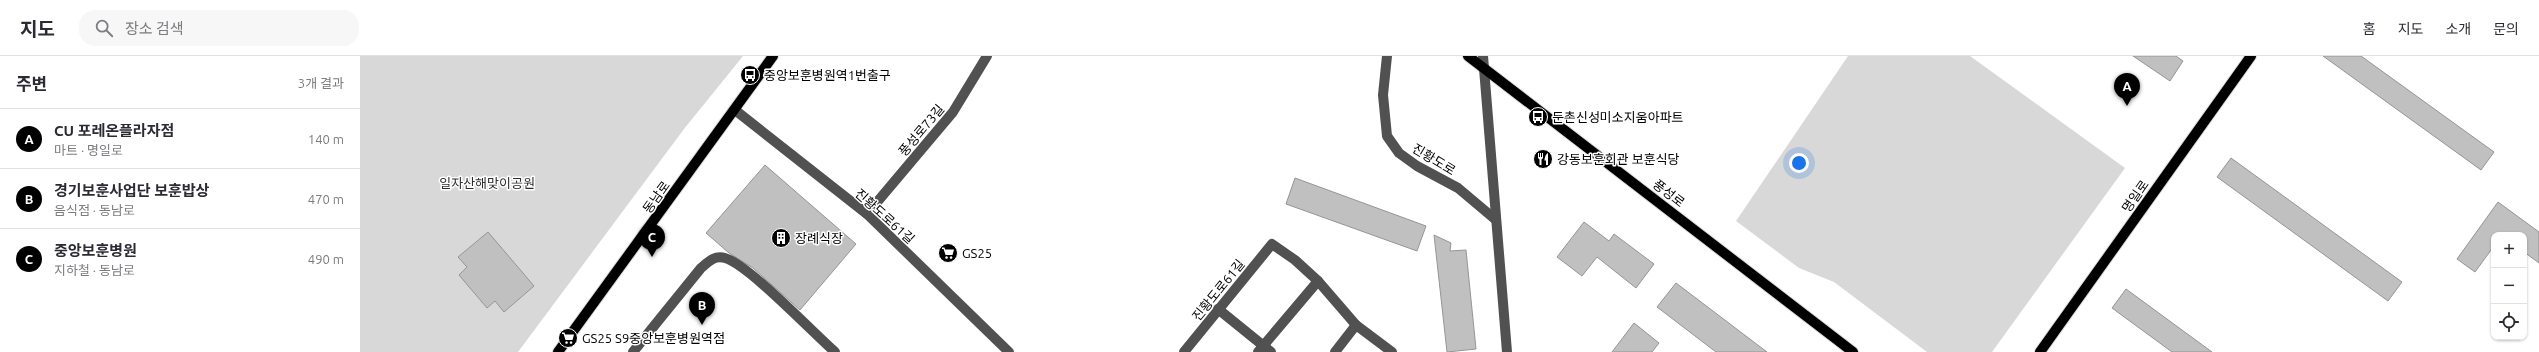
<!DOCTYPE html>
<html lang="ko">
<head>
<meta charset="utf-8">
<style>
  :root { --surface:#fff; --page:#f7f7f7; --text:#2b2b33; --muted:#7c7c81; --line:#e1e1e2; --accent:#000 }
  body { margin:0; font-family:Ubuntu,"Noto Sans KR",sans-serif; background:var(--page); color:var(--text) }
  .controls { position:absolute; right:12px; bottom:12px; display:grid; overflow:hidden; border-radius:8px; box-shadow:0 1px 3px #0004 }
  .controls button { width:36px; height:36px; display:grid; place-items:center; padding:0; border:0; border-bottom:1px solid var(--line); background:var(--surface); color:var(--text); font:20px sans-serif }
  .you { position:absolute; left:1439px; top:107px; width:14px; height:14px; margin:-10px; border:3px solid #fff; border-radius:50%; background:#1a73e8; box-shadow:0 0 0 6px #1a73e833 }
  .badge { display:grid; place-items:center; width:26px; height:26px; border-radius:50%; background:var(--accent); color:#fff; font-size:13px; font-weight:700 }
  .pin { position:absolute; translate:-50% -33px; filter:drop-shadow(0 1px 2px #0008) }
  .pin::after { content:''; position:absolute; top:21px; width:14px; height:12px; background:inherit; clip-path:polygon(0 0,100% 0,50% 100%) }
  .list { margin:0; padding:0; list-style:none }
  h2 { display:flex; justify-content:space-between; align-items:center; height:52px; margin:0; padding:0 16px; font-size:17px }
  h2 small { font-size:13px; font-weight:400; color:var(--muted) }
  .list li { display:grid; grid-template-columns:26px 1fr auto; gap:12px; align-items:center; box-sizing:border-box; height:60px; padding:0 16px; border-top:1px solid var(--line) }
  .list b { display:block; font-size:15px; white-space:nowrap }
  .list p { margin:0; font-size:13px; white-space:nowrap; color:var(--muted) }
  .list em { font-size:13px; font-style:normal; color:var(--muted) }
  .icon { flex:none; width:22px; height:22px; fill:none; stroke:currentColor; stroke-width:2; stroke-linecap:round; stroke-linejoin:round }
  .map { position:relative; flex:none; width:2179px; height:296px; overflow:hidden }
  header { display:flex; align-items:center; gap:24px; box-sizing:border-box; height:56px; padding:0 20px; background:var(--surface); border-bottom:1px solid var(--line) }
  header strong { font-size:19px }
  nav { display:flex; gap:22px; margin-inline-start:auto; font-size:14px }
  .search { width:280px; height:36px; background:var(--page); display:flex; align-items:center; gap:10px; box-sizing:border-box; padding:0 14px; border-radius:16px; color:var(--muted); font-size:15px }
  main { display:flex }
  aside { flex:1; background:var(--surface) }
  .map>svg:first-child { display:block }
</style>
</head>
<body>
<header>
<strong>지도</strong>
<div class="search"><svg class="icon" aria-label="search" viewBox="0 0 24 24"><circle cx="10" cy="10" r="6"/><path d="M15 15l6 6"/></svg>장소 검색</div>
<nav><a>홈</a><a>지도</a><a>소개</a><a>문의</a></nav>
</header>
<main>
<aside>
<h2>주변<small>3개 결과</small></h2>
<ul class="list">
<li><span class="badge">A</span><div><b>CU 포레온플라자점</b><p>마트 · 명일로</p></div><em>140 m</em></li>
<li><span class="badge">B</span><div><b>경기보훈사업단 보훈밥상</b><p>음식점 · 동남로</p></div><em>470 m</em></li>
<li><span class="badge">C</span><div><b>중앙보훈병원</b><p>지하철 · 동남로</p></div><em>490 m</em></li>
</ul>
</aside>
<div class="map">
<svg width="2179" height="296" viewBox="0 0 2179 296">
  <rect width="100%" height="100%" fill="#fff"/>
  <g fill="#d8d8d8">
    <path d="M0 0H383L324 73 158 296H0Z"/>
    <path d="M1488 0H1610L1765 112 1632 296H1567L1474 226 1439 212 1376 165Z"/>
  </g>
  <g fill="#c0c0c0" stroke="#959595">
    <path d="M1773 0H1816L1823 5 1810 25Z"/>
    <path d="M1963 0H2001L2134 96 2121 114Z"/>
    <path d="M1871 102 2042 226 2028 245 1857 121Z"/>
    <path d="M405 109 496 188 440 254 393 212 369 197 346 177Z"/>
    <path d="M935 122 1066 170 1057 195 926 148Z"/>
    <path d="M2138 146 2179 176V207L2164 196V179H2134V190L2115 216 2097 203Z"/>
    <path d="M1224 166 1249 185 1254 178 1294 208 1276 232 1237 201 1222 220 1197 201Z"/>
    <path d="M128 176 174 230 144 256 135 245 127 252 99 219 107 211 98 201Z"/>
    <path d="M1074 179 1091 187 1090 195 1106 194 1116 293 1087 296Z"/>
    <path d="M1316 227 1407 296H1356L1297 251Z"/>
    <path d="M1766 233 1852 296H1812L1752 252Z"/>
    <path d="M1274 267 1299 287 1292 296H1252Z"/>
  </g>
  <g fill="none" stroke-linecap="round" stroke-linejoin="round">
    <defs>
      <g id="major">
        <path d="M1108 0 1493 296"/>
        <path d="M198 296 413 0"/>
        <path d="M1680 296 1891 0"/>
      </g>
    </defs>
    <use href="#major" stroke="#dbdbdb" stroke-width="12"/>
    <g stroke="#515151" stroke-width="10">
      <path d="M1027 0 1023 39 1027 80 1039 97 1057 110 1098 132 1136 164"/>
      <path d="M1123 0 1147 296"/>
      <path d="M375 54 507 158 649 296"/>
      <path d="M507 158 593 56 627 0"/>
      <path d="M858 253 911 296"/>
      <path d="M273 296 341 212C348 206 354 199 365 202 389 209 452 276 475 296"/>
      <path d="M824 296 912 188 935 204 958 225 996 269 1032 296"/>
      <path d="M898 296 958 225"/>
      <path d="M975 296 996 269"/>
    </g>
    <use href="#major" stroke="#000" stroke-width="10"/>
  </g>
  <defs>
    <symbol id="bus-disc" viewBox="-11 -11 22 22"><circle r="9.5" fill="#000" stroke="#fff"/><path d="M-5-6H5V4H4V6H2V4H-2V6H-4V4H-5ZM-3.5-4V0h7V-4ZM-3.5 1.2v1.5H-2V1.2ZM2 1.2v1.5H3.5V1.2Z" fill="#fff"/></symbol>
    <symbol id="restaurant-disc" viewBox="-11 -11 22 22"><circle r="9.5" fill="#000" stroke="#fff"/><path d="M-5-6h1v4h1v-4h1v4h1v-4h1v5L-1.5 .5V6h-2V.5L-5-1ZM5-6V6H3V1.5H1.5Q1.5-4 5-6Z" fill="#fff"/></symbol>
    <symbol id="building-disc" viewBox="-11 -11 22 22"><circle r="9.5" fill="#000" stroke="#fff"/><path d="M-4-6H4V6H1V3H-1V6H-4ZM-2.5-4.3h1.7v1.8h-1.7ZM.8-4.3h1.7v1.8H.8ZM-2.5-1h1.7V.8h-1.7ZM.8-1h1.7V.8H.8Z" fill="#fff"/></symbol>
    <symbol id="supermarket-disc" viewBox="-11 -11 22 22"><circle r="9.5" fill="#000" stroke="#fff"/><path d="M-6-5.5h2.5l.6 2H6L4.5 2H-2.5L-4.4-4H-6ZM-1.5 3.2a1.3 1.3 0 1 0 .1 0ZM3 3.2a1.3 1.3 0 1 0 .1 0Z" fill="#fff"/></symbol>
  </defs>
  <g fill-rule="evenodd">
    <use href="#bus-disc" x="379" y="8" width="22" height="22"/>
    <use href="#bus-disc" x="1167" y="50" width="22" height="22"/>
    <use href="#restaurant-disc" x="1172" y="92" width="22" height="22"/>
    <use href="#building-disc" x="410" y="171" width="22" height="22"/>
    <use href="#supermarket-disc" x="577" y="186" width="22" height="22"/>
    <use href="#supermarket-disc" x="197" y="271" width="22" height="22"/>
  </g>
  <g text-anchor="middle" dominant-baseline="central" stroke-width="3" stroke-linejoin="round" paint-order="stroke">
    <g font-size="13" fill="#000" stroke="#fff" text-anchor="start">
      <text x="404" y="19">중앙보훈병원역1번출구</text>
      <text x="1192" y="61">둔촌신성미소지움아파트</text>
      <text x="1197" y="103">강동보훈회관 보훈식당</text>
      <text x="435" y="182">장례식장</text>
      <text x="602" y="197">GS25</text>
      <text x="222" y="282">GS25 S9중앙보훈병원역점</text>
    </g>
    <g font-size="13" fill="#000" stroke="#fff">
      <text transform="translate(561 74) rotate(-50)">풍성로73길</text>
      <text transform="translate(1074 103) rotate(31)">진황도로</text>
      <text transform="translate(1309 137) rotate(38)">풍성로</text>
      <text transform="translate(1775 140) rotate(-55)">명일로</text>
      <text transform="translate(296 141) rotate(-54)">동남로</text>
      <text transform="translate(525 160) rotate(42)">진황도로61길</text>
      <text transform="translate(858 234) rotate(-51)">진황도로61길</text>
    </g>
    <g font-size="13" fill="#2f2f2f" stroke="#fff">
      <text x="127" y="127">일자산해맞이공원</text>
    </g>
  </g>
</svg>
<div class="controls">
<button>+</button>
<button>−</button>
<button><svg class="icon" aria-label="locate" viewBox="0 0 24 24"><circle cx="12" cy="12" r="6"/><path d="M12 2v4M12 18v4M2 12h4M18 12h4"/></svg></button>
</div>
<div class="you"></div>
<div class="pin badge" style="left:1767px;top:50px">A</div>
<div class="pin badge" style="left:342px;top:269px">B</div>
<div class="pin badge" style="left:292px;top:201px">C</div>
</div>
</main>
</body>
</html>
